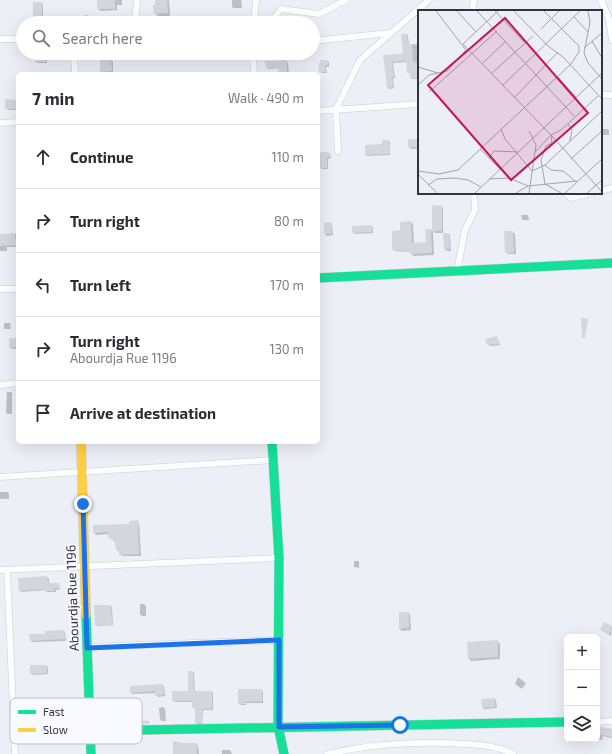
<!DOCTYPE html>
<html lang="en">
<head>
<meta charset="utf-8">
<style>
  :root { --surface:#fff; --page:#f2f2f3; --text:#2b2b33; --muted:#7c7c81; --line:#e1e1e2 }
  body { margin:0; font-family:"Exo 2",sans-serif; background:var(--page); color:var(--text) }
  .controls { position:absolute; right:12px; bottom:12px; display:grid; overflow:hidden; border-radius:6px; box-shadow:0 4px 16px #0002 }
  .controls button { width:36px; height:36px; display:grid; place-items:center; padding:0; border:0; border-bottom:1px solid var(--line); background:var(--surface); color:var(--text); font:20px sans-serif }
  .stop { position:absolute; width:12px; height:12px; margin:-9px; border:3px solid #1a73e8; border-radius:50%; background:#fff }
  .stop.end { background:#1a73e8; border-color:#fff; box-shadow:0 1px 4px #0008 }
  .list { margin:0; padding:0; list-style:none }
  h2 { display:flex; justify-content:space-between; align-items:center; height:52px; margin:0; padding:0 16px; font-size:17px }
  h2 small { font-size:13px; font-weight:400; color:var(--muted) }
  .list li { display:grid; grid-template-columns:26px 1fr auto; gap:12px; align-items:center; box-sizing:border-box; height:64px; padding:0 16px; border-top:1px solid var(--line) }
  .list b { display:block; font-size:15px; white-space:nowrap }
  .list p { margin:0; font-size:13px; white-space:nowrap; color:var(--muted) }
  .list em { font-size:13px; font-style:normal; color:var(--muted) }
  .icon { flex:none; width:22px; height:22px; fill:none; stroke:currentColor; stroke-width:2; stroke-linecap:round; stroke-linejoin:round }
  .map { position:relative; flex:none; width:612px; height:754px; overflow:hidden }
  .search { position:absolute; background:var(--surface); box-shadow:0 4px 16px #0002; left:16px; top:16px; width:304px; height:44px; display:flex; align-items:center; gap:10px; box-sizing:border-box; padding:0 14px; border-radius:22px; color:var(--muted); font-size:15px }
  .panel { position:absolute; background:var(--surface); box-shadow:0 4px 16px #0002; left:16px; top:72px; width:304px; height:372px; border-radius:6px }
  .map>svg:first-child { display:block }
</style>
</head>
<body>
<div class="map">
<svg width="612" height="754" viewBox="0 0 612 754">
  <rect width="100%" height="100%" fill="#edeff7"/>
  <g fill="#0003">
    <path d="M98 0H122V5H117V10L101 11 98 9Z"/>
    <path d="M156 0H169L170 16H158L155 14Z"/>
    <path d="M232 0H241L242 8H234L232 7Z"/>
    <path d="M42 3 43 5V23H34Z"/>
    <path d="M85 15 90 16V23L85 22Z"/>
    <path d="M407 35 408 36 409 45 419 44V79H413L411 78V73L408 72 407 62 393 63 395 78H393L394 88 389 89 388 87 384 56 404 54Z"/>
    <path d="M36 53H47V63H38L36 62Z"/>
    <path d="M111 60 113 62V73H103L101 71Z"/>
    <path d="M287 61 288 63 289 74H280L279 68 268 69 267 67Z"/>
    <path d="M327 61 329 62V67H326L327 73H322L320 72Z"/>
    <path d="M17 100 18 102V110H8L6 108Z"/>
    <path d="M601 129H607L609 130V135H601Z"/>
    <path d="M419 140V149H411L409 147Z"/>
    <path d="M388 141 390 142V155L367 156 366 155Z"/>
    <path d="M318 153H329L330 154 331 158 328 159V169H322L321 168V159H318Z"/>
    <path d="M433 206H441L443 208V233H435L433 231Z"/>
    <path d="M521 215H528L529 220H522Z"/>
    <path d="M411 222 413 224 414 244 427 243 431 230 433 232 434 255 413 256 411 252 395 251 393 249 401 231Z"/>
    <path d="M331 223 332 225 333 235 327 236 325 234Z"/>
    <path d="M371 226 373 228V233L355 234 353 232Z"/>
    <path d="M513 232 515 234 516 254H508L506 252Z"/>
    <path d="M17 234 18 247H7V251H0V235Z"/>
    <path d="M449 234 450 235 451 251H447L445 249Z"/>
    <path d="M4 323H10L11 329H4Z"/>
    <path d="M497 337 500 345 490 346 488 344Z"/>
    <path d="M18 339V349H12L10 347Z"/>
    <path d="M7 392H11L12 393V414H8L6 413Z"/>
    <path d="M0 492H8L9 494V499H1L0 498Z"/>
    <path d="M137 522 139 523 141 556H122L120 552 117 550 116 543 114 539H111L109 537V534L96 535 94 533 130 525Z"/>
    <path d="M354 561H359V568L354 567Z"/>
    <path d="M47 577 49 579V584H59L60 589 56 590V592H47L45 590 21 592 20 590Z"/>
    <path d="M140 604H144L146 606V616H142L140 614Z"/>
    <path d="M111 606 112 608 113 625 97 626 96 624Z"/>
    <path d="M400 613H409L410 615 411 630 402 631 400 629Z"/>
    <path d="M604 623 612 627 611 636 601 630Z"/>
    <path d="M64 631 65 633 66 641 32 642 31 640 46 635Z"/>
    <path d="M497 641 500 644V659L471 661 469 658Z"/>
    <path d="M46 666 48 667V674L33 675 31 673Z"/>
    <path d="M193 672 194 673 195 692H212L213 693V710H203L202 724H198L196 723V709L193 708V702H175L173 700 189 692Z"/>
    <path d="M518 677 526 683 522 689 515 684Z"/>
    <path d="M162 685 164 686 165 696 158 697 156 693 133 694 131 693Z"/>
    <path d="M262 690 263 692V703H246V705H241L239 703Z"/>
    <path d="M494 699 496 700 497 708 484 709 483 708Z"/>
    <path d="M163 707 165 709 166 721H161L160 719 159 708Z"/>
    <path d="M597 727 612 729V738L603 736 602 740 597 739Z"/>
    <path d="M181 744H196L198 746 199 754H174Z"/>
    <path d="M222 750H230L232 754H222Z"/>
  </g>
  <g fill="#d4d6de">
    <rect x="97" y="0" width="18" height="9"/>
    <path d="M155 0H167L168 13 154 14 153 5H155Z"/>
    <rect x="33" y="2" width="9" height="21"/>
    <path d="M401 34H407L408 44H412L413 62H419V78H410V73H407L406 61 392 62 394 77H392L393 87 387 88 383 55 403 54Z"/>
    <rect x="35" y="53" width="11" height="9"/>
    <path d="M111 59 112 71 100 72V60Z"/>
    <path d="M287 60V74H279L278 67 266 68 265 61Z"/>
    <path d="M320 60H327L328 65H325L326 72H319L318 63H320Z"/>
    <path d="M5 99 17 100V109H5Z"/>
    <path d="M408 139H419V148L408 147Z"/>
    <path d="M382 140H389L390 154 365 155V145L382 144Z"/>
    <path d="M318 152H329L330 157 327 158V168H320V158H318Z"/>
    <path d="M432 205 442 206V231H432Z"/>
    <path d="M411 221 412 243 426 242 425 229H431L432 253 410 254V251L392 250V231L400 230V222Z"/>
    <path d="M331 222 332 234H324V223Z"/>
    <path d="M372 225V232L352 233V226Z"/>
    <path d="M504 231H513L514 253H505Z"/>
    <path d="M15 233V239H18V245L0 246V234Z"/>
    <path d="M443 233H449L450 249 444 250Z"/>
    <path d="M581 318 588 319 585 338H582Z"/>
    <path d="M497 336 499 344 487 345 485 339Z"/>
    <path d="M9 338H18V347L9 348Z"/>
    <path d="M138 520 139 554 119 555V550H116L115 542H113V538H108V532L93 533V525L129 524V521Z"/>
    <path d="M47 576 48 583H59V588H54L55 591H44V589L19 591 18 578Z"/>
    <path d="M94 605H111L112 624 111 625H95Z"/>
    <path d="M399 612H409V628L399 629Z"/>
    <path d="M604 622 612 626 609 635 600 630Z"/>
    <path d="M64 630 65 639 30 641 29 634H45V631Z"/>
    <path d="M498 640V657L468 659 467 642Z"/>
    <path d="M30 665H47V673L30 674Z"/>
    <path d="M188 671H193L194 691H212V709H202V723H195V708H192V701H172V691H188Z"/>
    <path d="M163 684 164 695 155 696V691L130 693V686Z"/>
    <path d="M238 689H262V701L245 702V704H238Z"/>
    <path d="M495 698V707L482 708 481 699Z"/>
    <path d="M127 719 150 721 149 724H127Z"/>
    <path d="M597 726 612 729V737L597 734Z"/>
    <path d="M173 741 180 742V743H197V754H173Z"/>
  </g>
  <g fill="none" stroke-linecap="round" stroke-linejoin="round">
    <defs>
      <g id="street">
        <path d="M601 0 609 19 612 40"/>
        <path d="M472 11 474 0"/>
        <path d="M135 23 137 0"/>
        <path d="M254 23 256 0"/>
        <path d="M270 23 281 9 319 14 346 0"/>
        <path d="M0 39H23"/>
        <path d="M313 41 390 33"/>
        <path d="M74 53 75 74"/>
        <path d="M253 53 254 74"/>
        <path d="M601 95H612"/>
        <path d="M318 111 419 104"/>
        <path d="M0 123 18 122"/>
        <path d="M338 151 336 109 360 60 429 0"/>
        <path d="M601 191 612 188"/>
        <path d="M565 193 571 198 592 193"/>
        <path d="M457 271 465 230 475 210 474 193"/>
        <path d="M0 289H18"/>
        <path d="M0 385 18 383"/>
        <path d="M0 477 273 460"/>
        <path d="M0 570 279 558"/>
        <path d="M7 570 15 754"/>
        <path d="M87 647 279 640"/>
        <path d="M597 722 612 721"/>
        <path d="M327 754C372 744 419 741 465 744 482 745 498 746 513 754"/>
      </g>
      <g id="fast">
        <path d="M318 278 612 263"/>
        <path d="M272 442 279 558 278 726 284 754"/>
        <path d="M86 615 91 754"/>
        <path d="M90 731 567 722"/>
      </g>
      <path id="slow" d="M81 442 86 615"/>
    </defs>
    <use href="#street" stroke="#caccd4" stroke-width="7"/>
    <use href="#fast" stroke="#caccd4" stroke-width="10"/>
    <use href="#slow" stroke="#caccd4" stroke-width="10"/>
    <use href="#street" stroke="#fcfdfe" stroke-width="6"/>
    <use href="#fast" stroke="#16e098" stroke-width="9"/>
    <use href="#slow" stroke="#ffcf43" stroke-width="9"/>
  </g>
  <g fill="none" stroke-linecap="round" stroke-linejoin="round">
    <path stroke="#1a73e8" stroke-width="5" d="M83 504 87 648 279 640V727L400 725"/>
  </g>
  <g text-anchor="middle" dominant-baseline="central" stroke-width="4" stroke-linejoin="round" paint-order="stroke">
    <g font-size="13" fill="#32333d" stroke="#f9faff">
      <text transform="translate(72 598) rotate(-92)">Abourdja Rue 1196</text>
    </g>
  </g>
  <g transform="translate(418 10)">
    <rect width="184" height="184" fill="#edeff7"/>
    <path fill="none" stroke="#a2a4ad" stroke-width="1" d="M39 1 58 22M59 1 156 106M77 1 106 32M80 1 45 34 133 125 134 133 128 136 123 150 127 174 143 183M96 1 129 35 146 48 184 89M170 1 172 12 166 43 170 53 184 69M156 7 170 22M123 19 141 1M174 31 184 48M166 38 184 23M65 53 88 31M0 57 20 63M74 63 115 26M139 66 158 87M0 75 11 65 29 61 48 40 18 1M85 75 162 1M11 82 79 21M97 87 140 42M150 114 154 120 152 131M83 119 87 129 114 161 127 155 184 101M134 126 184 182M62 139 91 168 110 176 159 171M117 142 133 125 143 120 180 86M71 148 76 141 100 142M153 149 184 121M127 155 133 160 145 161 157 171M0 161 21 164 40 160 153 54 161 42V36L126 1M0 164 19 183M71 169 91 168M10 175 19 169 37 168 50 170 63 177M57 183 184 63M98 183 110 176M111 183 118 135 111 121M147 183 184 149M169 183 184 170"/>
    <path fill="#c2185b" fill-opacity="0.15" stroke="#c2185b" stroke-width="2" d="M87 8 170 103 93 170 10 75Z"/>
    <rect width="184" height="184" fill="none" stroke="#32333d" stroke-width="2"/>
  </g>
  <rect x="10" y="698" width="132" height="46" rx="6" fill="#f9faff" stroke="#bdbec5" stroke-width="1"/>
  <rect x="18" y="710" width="18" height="4" fill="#16e098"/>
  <rect x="18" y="728" width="18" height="4" fill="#ffcf43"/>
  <g font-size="11" fill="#32333d">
    <text x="43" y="716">Fast</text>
    <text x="43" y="734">Slow</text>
  </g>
</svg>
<div class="controls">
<button>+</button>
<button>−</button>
<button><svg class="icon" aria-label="layers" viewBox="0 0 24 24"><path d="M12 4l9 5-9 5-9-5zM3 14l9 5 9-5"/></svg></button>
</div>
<div class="stop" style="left:400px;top:725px"></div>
<div class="stop end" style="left:83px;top:504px"></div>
<div class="search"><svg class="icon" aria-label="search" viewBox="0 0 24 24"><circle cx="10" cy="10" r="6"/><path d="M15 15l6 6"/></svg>Search here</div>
<section class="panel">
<h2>7 min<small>Walk · 490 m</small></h2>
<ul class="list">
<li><svg class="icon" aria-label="ahead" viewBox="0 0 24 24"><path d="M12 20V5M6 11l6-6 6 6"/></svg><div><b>Continue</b></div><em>110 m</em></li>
<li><svg class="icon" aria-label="right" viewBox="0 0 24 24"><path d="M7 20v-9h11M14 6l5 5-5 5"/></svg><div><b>Turn right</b></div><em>80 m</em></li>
<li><svg class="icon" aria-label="left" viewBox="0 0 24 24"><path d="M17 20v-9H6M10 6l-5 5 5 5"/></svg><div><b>Turn left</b></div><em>170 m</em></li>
<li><svg class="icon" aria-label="right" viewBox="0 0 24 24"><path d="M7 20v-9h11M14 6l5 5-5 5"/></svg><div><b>Turn right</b><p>Abourdja Rue 1196</p></div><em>130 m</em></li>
<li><svg class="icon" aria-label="arrive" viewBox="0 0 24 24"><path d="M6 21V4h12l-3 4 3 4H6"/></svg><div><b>Arrive at destination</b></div></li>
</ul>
</section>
</div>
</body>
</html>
